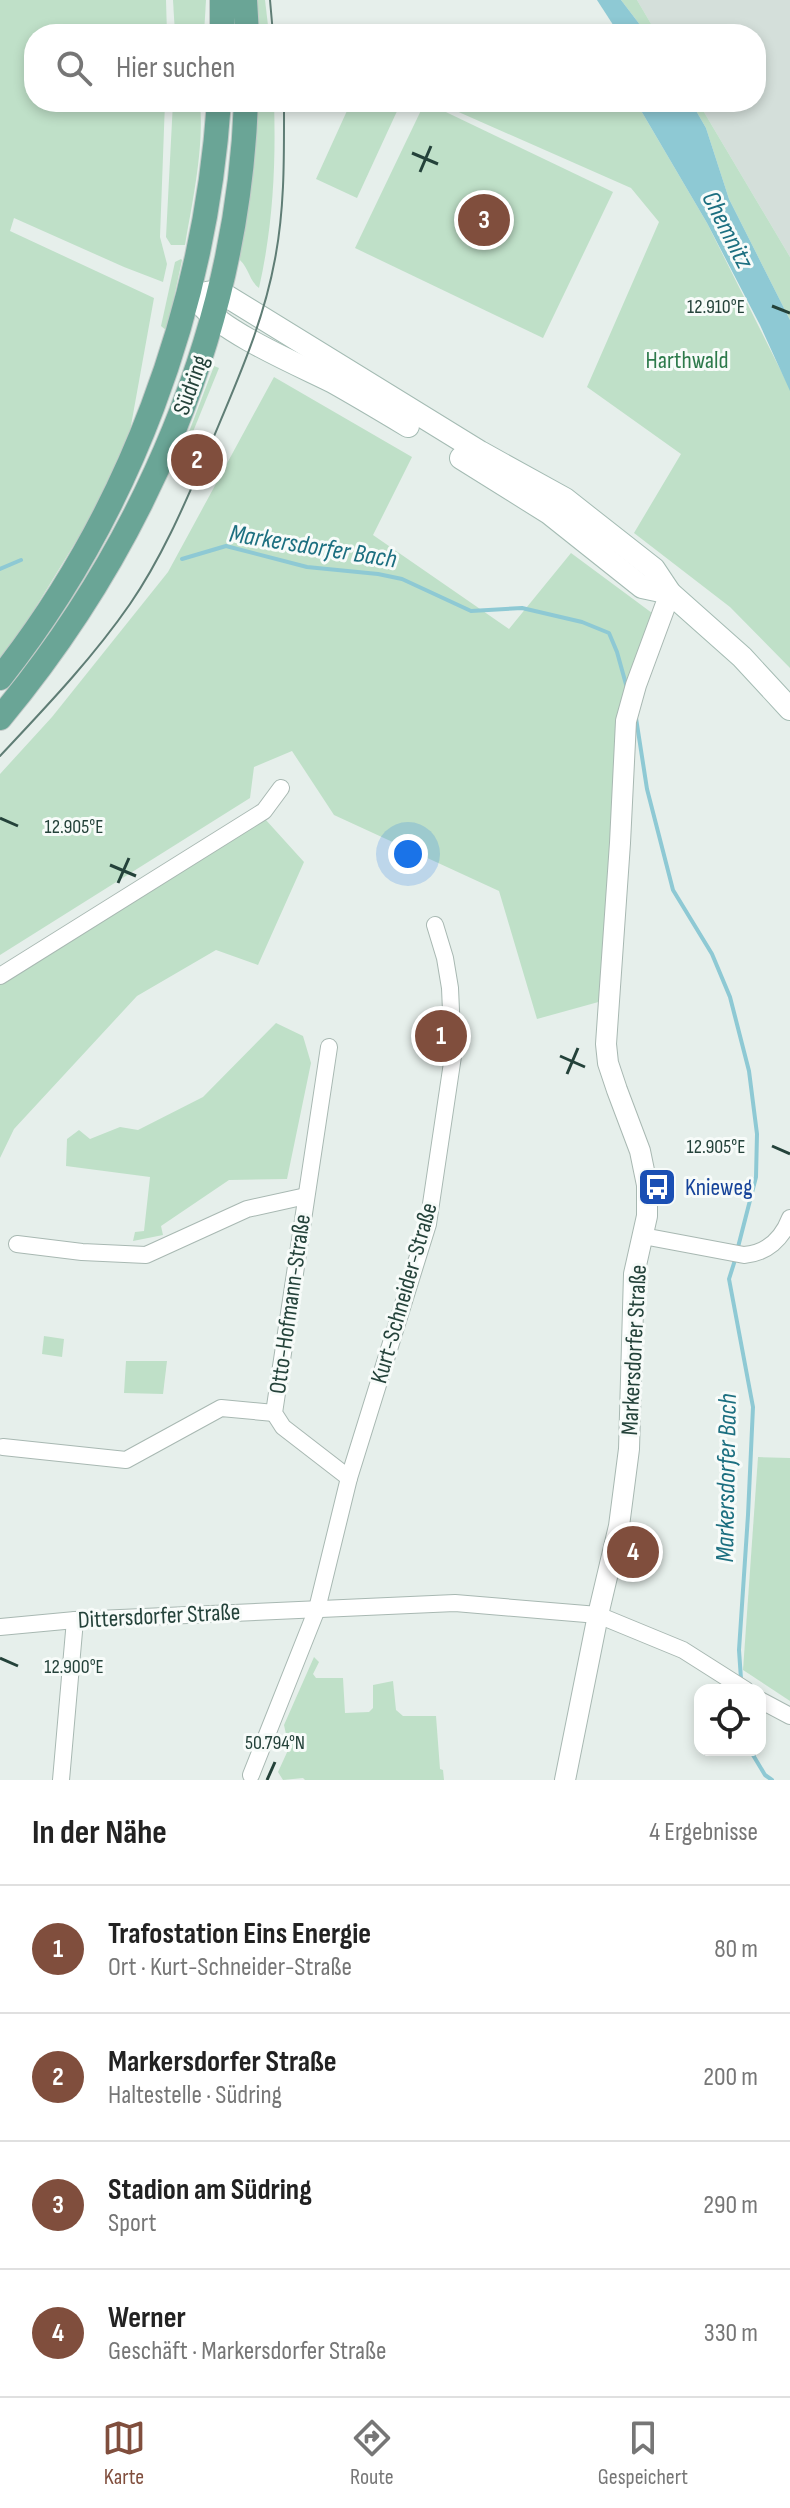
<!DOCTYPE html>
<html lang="de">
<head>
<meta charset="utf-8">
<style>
  :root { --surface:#fff; --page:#f2f2f2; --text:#222; --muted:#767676; --line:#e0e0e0; --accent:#804e3d }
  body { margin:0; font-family:"Sofia Sans Condensed",sans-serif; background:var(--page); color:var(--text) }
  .controls { position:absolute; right:24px; bottom:24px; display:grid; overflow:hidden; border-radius:16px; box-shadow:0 4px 12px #0003 }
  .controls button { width:72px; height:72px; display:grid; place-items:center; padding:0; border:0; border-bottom:2px solid var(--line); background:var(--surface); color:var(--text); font:40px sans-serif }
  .you { position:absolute; left:408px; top:854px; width:28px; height:28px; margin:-20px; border:6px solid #fff; border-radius:50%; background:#1a73e8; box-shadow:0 0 0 12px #1a73e833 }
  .badge { display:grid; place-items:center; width:52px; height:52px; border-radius:50%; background:var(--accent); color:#fff; font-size:26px; font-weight:700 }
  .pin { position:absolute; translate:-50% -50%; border:4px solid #fff; box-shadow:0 2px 8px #0006 }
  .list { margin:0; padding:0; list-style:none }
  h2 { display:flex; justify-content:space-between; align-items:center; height:104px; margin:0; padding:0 32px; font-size:34px }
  h2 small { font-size:26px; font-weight:400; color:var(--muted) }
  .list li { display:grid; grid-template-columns:52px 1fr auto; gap:24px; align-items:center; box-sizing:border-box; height:128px; padding:0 32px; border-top:2px solid var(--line) }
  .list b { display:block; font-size:30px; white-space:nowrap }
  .list p { margin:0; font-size:26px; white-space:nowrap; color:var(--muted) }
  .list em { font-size:26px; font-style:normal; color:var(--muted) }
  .icon { flex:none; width:44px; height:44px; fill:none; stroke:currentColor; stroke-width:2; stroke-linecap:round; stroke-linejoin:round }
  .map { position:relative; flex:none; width:790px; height:1780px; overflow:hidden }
  .search { position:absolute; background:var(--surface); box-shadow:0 4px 12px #0003; left:24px; right:24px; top:24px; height:88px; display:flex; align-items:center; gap:20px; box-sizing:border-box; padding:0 28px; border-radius:32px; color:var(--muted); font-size:30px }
  .sheet { height:616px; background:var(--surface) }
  nav { display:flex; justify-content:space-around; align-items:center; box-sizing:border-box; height:112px; border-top:2px solid var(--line); background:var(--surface); font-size:22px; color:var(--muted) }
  nav a { display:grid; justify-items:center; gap:4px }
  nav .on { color:var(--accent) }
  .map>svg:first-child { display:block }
</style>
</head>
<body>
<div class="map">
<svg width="790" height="1780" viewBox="0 0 790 1780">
  <rect width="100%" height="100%" fill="#e6efeb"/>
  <path fill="#d4dfda" d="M637 0H790V257L698 102H756V34H657Z"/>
  <g fill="#bfe0c8">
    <path d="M0 0H166L167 34H34V102H165L160 237 167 264 163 282 124 267 14 218 10 231 154 298 130 431 94 512 15 641 0 659Z"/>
    <path d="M173 0H206L204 34H175Z"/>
    <path d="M252 0H265L269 34H254Z"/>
    <path d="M621 0H637L657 34H647Z"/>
    <path d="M173 102H200C204 149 193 198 185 245H171L166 237Z"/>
    <path d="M253 102H274C276 165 273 226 259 288 248 280 249 265 236 257Z"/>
    <path d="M351 102H383L398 109 357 198 316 179Z"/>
    <path d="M425 102 613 192 543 338 355 248Z"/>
    <path d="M436 102H636L707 223 790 389V668L730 607 634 533 681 454 587 387 659 222 631 188Z"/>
    <path d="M691 102H698L790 257V320L729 199 706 128Z"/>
    <path d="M181 259 182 260 167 331 161 326 175 262Z"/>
    <path d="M214 366 219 368 181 461H178Z"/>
    <path d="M274 377 412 457 373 535 509 629 571 553 652 613 617 720 602 1001 537 1019 499 891 334 815 292 751 254 767 250 798 0 955V774L52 717 168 572Z"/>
    <path d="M265 819 304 862 258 965 216 950 137 996 14 1129 0 1158V985Z"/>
    <path d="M276 1023 303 1036 311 1063 287 1179 229 1180 161 1226 163 1235 133 1241 135 1232 144 1231 150 1177 66 1166 67 1139 79 1130 90 1139 120 1127 138 1130 203 1097Z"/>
    <path d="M44 1336 64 1339 62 1357 42 1354Z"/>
    <path d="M126 1361H167L163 1394 124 1393Z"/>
    <path d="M758 1457 790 1458V1701L743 1670Z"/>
    <path d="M314 1657 319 1662 313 1674 316 1678H343L345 1713 369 1712 373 1708V1685L393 1681 396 1710 403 1716H436L440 1769 443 1770 444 1780H305L303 1778 283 1780 278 1772 289 1748 284 1725Z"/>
  </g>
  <g fill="#8ec9d4">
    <path d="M597 0H621L647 34H619Z"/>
    <path d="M636 102H691L706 128 729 199 790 320V391L760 325 707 223Z"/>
  </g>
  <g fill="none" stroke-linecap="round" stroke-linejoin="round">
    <g stroke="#8ec9d4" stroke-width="4">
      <path d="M182 559 226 546 307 567 378 574 402 579 471 611 522 608 582 622 609 633 617 652 627 688"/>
      <path d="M0 569 21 560"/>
      <path d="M636 718 647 789 673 890 712 954 730 997 749 1071 757 1134 756 1177 737 1251"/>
      <path d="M735 1260 729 1279 753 1407 748 1515 739 1650 741 1679"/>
      <path d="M750 1750 765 1775 772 1780"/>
    </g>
    <defs>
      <g id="minor">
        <path d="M0 976 264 811 281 788"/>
        <path d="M329 1047 274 1413 283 1427 349 1478"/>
        <path d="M643 1236 744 1255C767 1253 782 1239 790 1218"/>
        <path d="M17 1244 82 1252 146 1255 247 1209 306 1196"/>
        <path d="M3 1447 126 1460 221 1408 274 1413"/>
        <path d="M0 1627 75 1620 455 1603 598 1615 683 1650 746 1690"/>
        <path d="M760 1700 790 1716"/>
        <path d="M251 1775 317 1609 349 1478 428 1224 453 1056 450 988 445 958 435 925"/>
        <path d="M61 1780 75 1620"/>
      </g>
      <path id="tertiary" d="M565 1780 598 1615 619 1526 629 1449 634 1274 647 1216V1185L640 1151 617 1090 608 1063 606 1044 620 843 626 721 636 685 670 593"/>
      <g id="secondary">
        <path d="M201 304C222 332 299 365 333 382 358 396 383 411 408 426"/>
        <path d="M185 305C195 295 205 291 220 292L480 452 565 499 654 569 670 593 742 657 790 709"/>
        <path d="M461 458 549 513 642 587 670 593"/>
      </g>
      <g id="primary">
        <path d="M245 0 247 34"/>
        <path d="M222 34V0"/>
        <path d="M0 678C129 515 205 309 219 102"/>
        <path d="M0 718C144 545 238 328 246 102"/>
      </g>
    </defs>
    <use href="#minor" stroke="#a8b8b2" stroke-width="18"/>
    <use href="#tertiary" stroke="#a8b8b2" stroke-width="22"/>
    <use href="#secondary" stroke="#a4bbb3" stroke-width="24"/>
    <use href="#primary" stroke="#c2cac8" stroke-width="26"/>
    <use href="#minor" stroke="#fff" stroke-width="16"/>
    <use href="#tertiary" stroke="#fff" stroke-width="20"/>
    <use href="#secondary" stroke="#fff" stroke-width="22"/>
    <use href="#primary" stroke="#6aa596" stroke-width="24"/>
    <g stroke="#5f7d75" stroke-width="2">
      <path d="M270 0 273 34"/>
      <path d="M0 756C45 708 92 659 130 604 163 556 186 501 209 448 235 386 263 325 275 259 285 207 284 154 284 102"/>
    </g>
  </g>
  <path fill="none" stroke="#24423a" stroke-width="3" d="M412 153 438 164M420 172 431 146M772 306 790 313M0 818 18 826M110 865 136 876M118 883 129 858M560 1056 585 1067M567 1074 578 1048M772 1146 790 1154M0 1658 18 1666M267 1780 275 1762"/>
  <defs>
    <symbol id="bus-square" viewBox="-11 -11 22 22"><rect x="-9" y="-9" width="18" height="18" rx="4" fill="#1a4fb4" stroke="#f7fbf9"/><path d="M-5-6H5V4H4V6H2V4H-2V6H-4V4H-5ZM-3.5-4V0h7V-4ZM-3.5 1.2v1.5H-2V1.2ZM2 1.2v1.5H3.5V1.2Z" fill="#fff"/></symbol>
  </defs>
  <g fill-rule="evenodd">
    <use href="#bus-square" x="635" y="1165" width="44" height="44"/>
  </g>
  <g text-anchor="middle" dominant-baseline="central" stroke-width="6" stroke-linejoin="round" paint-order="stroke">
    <g font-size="24" fill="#2d7a4b" stroke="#f7fbf9">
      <text x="687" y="360">Harthwald</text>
    </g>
    <g font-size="24" fill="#24423a" stroke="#f7fbf9">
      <text transform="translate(191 385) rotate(-70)">Südring</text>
      <text transform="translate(404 1293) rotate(-74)">Kurt-Schneider-Straße</text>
      <text transform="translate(290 1304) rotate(-82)">Otto-Hofmann-Straße</text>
      <text transform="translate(634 1350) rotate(-87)">Markersdorfer Straße</text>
      <text transform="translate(159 1616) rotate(-3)">Dittersdorfer Straße</text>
    </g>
    <g font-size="24" fill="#164399" stroke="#f7fbf9" text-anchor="start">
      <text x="685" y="1187">Knieweg</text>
    </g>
    <g font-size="26" font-style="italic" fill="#1c6f80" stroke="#f7fbf9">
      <text transform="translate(727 230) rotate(63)">Chemnitz</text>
      <text transform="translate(313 547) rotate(9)">Markersdorfer Bach</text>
      <text transform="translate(727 1478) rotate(-89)">Markersdorfer Bach</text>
    </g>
  </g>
  <g font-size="20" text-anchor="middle" fill="#24423a" stroke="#f7fbf9" stroke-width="6" stroke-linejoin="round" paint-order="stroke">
    <text x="716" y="313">12.910°E</text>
    <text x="74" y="833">12.905°E</text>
    <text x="716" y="1153">12.905°E</text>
    <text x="74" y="1673">12.900°E</text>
    <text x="275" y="1749">50.794°N</text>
  </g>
</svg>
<div class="controls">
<button><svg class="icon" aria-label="locate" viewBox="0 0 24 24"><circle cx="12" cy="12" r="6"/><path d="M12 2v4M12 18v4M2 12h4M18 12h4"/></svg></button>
</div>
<div class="you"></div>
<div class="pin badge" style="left:441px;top:1036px">1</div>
<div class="pin badge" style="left:197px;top:460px">2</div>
<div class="pin badge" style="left:484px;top:220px">3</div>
<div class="pin badge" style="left:633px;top:1552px">4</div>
<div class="search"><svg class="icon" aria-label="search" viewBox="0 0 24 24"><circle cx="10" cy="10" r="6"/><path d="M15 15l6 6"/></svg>Hier suchen</div>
</div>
<section class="sheet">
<h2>In der Nähe<small>4 Ergebnisse</small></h2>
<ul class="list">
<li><span class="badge">1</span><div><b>Trafostation Eins Energie</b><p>Ort · Kurt-Schneider-Straße</p></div><em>80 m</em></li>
<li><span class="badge">2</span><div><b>Markersdorfer Straße</b><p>Haltestelle · Südring</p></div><em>200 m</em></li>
<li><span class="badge">3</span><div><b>Stadion am Südring</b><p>Sport</p></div><em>290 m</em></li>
<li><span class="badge">4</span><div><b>Werner</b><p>Geschäft · Markersdorfer Straße</p></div><em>330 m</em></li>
</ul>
</section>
<nav>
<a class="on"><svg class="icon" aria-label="map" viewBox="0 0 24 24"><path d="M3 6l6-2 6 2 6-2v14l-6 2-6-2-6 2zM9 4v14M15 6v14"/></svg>Karte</a>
<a><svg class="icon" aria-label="directions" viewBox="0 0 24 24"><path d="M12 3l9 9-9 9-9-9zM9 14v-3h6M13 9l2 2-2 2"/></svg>Route</a>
<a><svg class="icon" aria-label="saved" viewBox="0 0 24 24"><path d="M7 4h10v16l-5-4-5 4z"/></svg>Gespeichert</a>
</nav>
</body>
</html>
